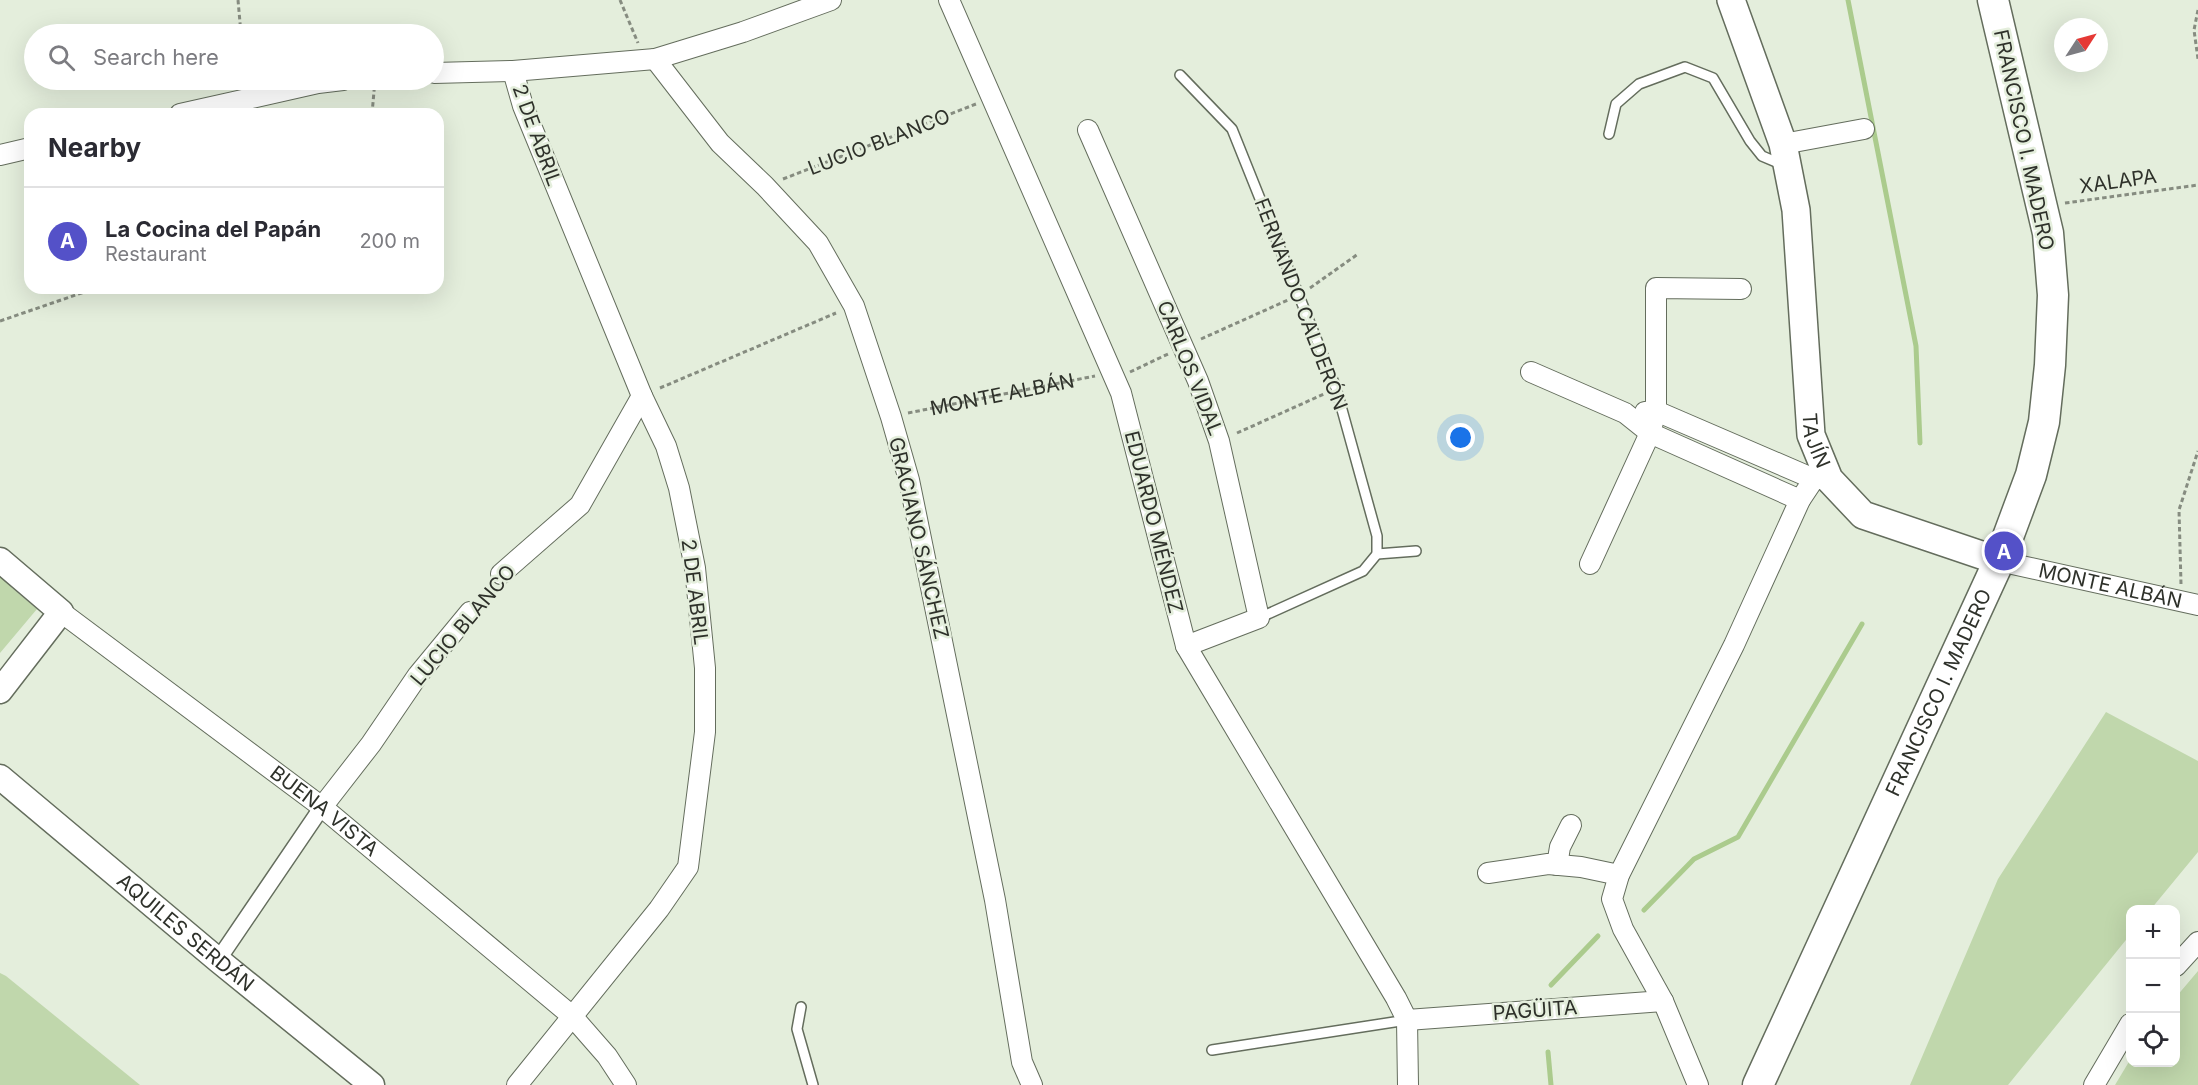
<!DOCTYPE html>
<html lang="en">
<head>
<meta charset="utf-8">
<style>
  :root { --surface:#fff; --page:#f7f7f7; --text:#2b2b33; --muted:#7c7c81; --line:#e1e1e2; --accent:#5451c8 }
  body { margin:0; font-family:Inter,sans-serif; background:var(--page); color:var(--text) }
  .controls { position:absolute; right:18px; bottom:18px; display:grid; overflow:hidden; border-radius:12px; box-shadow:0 6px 24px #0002 }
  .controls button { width:54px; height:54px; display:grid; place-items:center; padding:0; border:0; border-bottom:2px solid var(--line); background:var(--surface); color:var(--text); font:30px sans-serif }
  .compass { position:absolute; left:2054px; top:18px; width:54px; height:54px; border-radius:50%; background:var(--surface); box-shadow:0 6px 24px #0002; rotate:54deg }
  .you { position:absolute; left:1461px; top:438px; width:21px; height:21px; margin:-15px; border:4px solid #fff; border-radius:50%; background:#1a73e8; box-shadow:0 0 0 9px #1a73e833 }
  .badge { display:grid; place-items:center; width:39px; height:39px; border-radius:50%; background:var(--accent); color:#fff; font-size:20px; font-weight:700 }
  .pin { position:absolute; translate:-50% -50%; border:3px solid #fff; box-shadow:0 2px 6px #0006 }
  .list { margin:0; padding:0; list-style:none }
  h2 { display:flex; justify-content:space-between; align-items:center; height:78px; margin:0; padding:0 24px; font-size:26px }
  h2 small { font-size:20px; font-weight:400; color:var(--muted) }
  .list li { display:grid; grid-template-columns:39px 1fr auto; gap:18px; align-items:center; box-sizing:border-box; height:108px; padding:0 24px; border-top:2px solid var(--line) }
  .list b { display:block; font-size:22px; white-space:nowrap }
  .list p { margin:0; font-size:20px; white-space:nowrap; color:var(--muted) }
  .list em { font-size:20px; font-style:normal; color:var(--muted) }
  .icon { flex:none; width:33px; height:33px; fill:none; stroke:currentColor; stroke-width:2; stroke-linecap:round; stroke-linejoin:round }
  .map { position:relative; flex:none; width:2198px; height:1085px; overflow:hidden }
  .search { position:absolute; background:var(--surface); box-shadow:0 6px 24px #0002; left:24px; top:24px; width:420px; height:66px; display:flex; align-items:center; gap:15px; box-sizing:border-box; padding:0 21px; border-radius:33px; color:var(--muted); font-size:22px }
  .panel { position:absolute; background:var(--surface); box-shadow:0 6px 24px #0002; left:24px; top:108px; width:420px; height:186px; border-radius:18px }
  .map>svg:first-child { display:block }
</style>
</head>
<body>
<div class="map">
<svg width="2198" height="1085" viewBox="0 0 2198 1085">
  <rect width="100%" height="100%" fill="#e4eedc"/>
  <g fill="#c0d7ac">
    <path d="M0 573 12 588 37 609 0 653Z"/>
    <path d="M2106 712 2198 761V852L2151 909 2130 910V935L2008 1085H1910L1998 879Z"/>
    <path d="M2198 971V1085H2115L2130 1060V1062H2176V997Z"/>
    <path d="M0 973 6 976 140 1085H0Z"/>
  </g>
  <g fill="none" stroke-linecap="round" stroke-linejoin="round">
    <g stroke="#abcb8d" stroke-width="5">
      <path d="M1848 0 1916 346 1920 443"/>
      <path d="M1644 910 1694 859 1738 837 1862 624"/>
      <path d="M1551 985 1598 936"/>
      <path d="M1548 1052 1551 1085"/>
    </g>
    <defs>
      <g id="service">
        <path d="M1180 75 1232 129 1336 388 1377 536V554L1363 571 1259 618"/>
        <path d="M1609 134 1616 104 1639 84 1685 67 1713 78 1750 141 1762 156 1783 165"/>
        <path d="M1377 554 1416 551"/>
        <path d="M801 1007 797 1029 813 1085"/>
        <path d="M1212 1050 1407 1020"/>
      </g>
      <path id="pedestrian" d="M218 960 322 807"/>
      <g id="minor">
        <path d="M949 0 1121 393 1186 646 1396 998 1407 1020 1408 1085"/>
        <path d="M655 59 720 143 765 186 818 243 854 306 891 417 909 480 995 900 1022 1062 1032 1085"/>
        <path d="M513 71 523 106 642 396 666 446 679 488 695 568 705 668V732L688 867 659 909 517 1085"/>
        <path d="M434 73 513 71 655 59 743 32 831 0"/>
        <path d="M180 114 318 83 343 80"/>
        <path d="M1088 130 1198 381 1219 441 1259 618 1186 646"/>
        <path d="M1783 144 1864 129"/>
        <path d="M0 155 30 148"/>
        <path d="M1531 372 1625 413 1650 433 1800 500"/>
        <path d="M1645 412 1656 411 1814 479"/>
        <path id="s2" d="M1999 561 2198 605"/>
        <path d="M1590 564 1650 433 1656 411V288L1741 289"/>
        <path d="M501 574 580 505 642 396"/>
        <path id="s3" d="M61 612 322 807 572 1016 607 1056 626 1085"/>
        <path d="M322 807 371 744 418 675 470 612"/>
        <path d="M1557 865 1560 847 1571 825"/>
        <path d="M1488 873 1548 864 1581 867 1619 875"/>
        <path d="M2176 966 2198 942"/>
        <path d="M1407 1020 1663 1001"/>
        <path d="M1698 1085 1663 1001 1623 929 1612 899 1619 875 1734 645 1800 500 1814 479H1829"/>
        <path d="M2094 1085 2130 1024"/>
      </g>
      <g id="tertiary">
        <path d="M0 560 61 612 0 691"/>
        <path id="s4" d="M0 777 218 960 372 1085"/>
      </g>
      <g id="secondary">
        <path id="s5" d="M1731 0 1783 144 1796 210 1811 435 1829 479 1863 515 1999 561"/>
      </g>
      <g id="primary">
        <path id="s6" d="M1758 1085 1999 561 2031 475 2044 422 2050 365 2053 295 2048 233 1993 0"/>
      </g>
    </defs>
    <use href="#service" stroke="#646d5d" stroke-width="12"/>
    <use href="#pedestrian" stroke="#646d5d" stroke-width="18"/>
    <use href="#minor" stroke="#646d5d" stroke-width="22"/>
    <use href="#tertiary" stroke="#646d5d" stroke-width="27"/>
    <use href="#secondary" stroke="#646d5d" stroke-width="30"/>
    <use href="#primary" stroke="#646d5d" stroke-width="33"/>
    <g stroke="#868c80" stroke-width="3" stroke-dasharray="4.5 3" stroke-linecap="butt">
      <path d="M238 0 241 34"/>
      <path d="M620 0 638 43"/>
      <path d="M2198 10 2194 30 2198 59"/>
      <path d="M372 114 375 80"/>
      <path d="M783 179 976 104"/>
      <path d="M2065 203 2198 185"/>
      <path d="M1310 288 1358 254"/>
      <path d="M0 321 96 288"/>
      <path d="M1201 339 1288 300"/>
      <path d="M1130 372 1168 354"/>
      <path d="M660 388 836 313"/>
      <path id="s1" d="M908 413 1095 376"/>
      <path d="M1237 433 1324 394"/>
      <path d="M2181 584 2179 510 2198 451"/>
      <path d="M481 598 491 587"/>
    </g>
    <use href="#service" stroke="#fff" stroke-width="9"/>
    <use href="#pedestrian" stroke="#fff" stroke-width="15"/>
    <use href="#minor" stroke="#fff" stroke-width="20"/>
    <use href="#tertiary" stroke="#fff" stroke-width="24"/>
    <use href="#secondary" stroke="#fff" stroke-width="27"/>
    <use href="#primary" stroke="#fff" stroke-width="30"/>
  </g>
  <g text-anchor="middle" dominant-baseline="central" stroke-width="5" stroke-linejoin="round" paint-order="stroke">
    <g font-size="20" fill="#2e312a" stroke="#e4eedc">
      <text transform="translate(537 135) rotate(70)">2 DE ABRIL</text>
      <text transform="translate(2024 140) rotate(78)">FRANCISCO I. MADERO</text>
      <text transform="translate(879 142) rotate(-21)">LUCIO BLANCO</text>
      <text transform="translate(2118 181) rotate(-8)">XALAPA</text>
      <text transform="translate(1301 304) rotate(69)">FERNANDO CALDERÓN</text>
      <text transform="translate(1190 368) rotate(68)">CARLOS VIDAL</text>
      <text stroke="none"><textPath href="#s1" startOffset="96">MONTE ALBÁN</textPath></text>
      <text stroke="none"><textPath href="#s5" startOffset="452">TAJÍN</textPath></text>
      <text transform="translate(1154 522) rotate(76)">EDUARDO MÉNDEZ</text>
      <text transform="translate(919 538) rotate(77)">GRACIANO SÁNCHEZ</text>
      <text stroke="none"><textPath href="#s2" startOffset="114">MONTE ALBÁN</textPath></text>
      <text transform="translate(695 592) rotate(83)">2 DE ABRIL</text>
      <text transform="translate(463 625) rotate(-50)">LUCIO BLANCO</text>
      <text stroke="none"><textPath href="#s6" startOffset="432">FRANCISCO I. MADERO</textPath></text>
      <text stroke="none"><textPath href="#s3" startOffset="330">BUENA VISTA</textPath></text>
      <text stroke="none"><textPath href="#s4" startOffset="242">AQUILES SERDÁN</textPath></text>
      <text transform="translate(1535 1010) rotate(-4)">PAGÜITA</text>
    </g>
  </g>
</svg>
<div class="controls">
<button>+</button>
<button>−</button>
<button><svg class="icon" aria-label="locate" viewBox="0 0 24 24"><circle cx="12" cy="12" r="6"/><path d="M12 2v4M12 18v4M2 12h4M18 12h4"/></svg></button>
</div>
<svg class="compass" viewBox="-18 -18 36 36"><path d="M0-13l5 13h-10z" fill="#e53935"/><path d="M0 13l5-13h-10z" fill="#7c7c81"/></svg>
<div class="you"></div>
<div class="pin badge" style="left:2004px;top:551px">A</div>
<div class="search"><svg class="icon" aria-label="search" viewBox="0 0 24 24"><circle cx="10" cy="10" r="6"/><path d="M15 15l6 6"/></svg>Search here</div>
<section class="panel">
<h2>Nearby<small></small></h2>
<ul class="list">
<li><span class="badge">A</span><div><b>La Cocina del Papán</b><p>Restaurant</p></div><em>200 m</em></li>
</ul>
</section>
</div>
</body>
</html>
